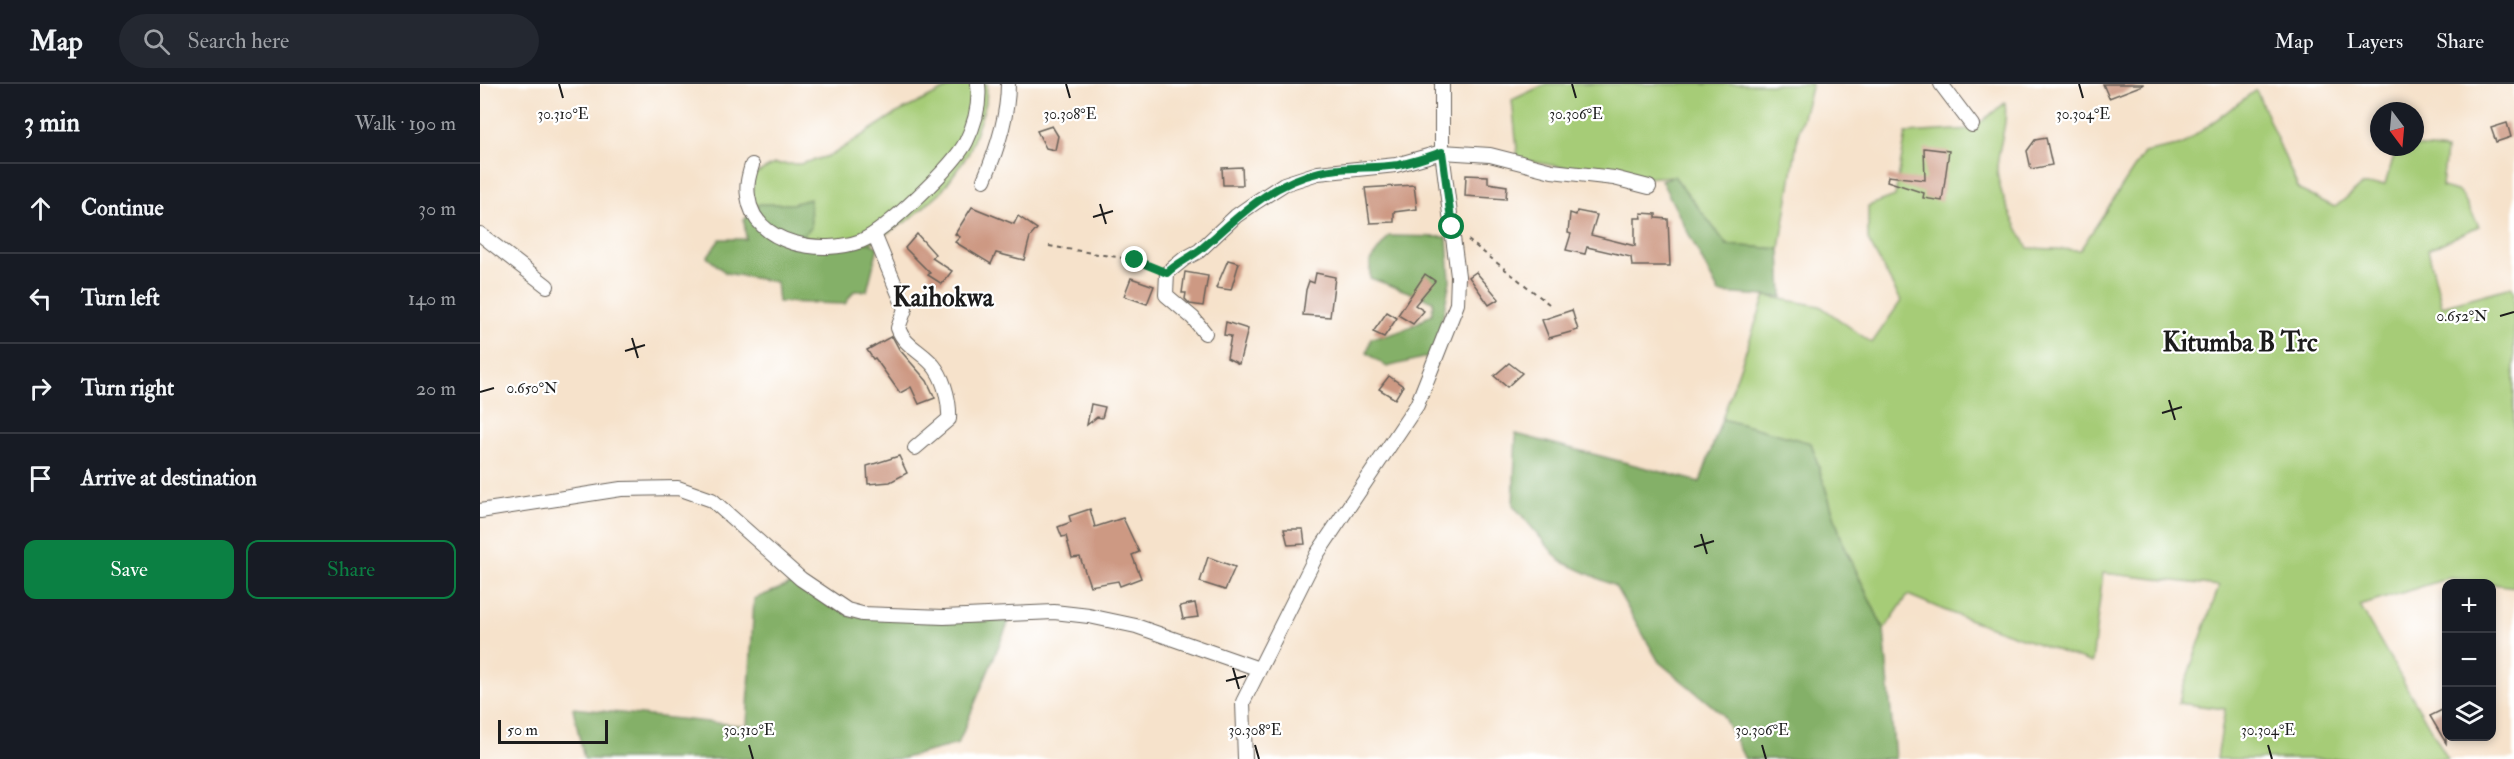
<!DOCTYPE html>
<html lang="en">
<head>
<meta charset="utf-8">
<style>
  :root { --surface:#171b24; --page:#242831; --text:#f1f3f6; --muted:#9ea1a6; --line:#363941; --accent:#0b8043 }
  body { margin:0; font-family:"IM FELL Double Pica",serif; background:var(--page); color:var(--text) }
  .controls { position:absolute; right:18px; bottom:18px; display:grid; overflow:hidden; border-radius:12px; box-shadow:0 3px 9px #0003 }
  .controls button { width:54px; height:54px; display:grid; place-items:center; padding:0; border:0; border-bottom:2px solid var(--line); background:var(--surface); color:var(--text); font:30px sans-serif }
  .compass { position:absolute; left:1890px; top:18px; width:54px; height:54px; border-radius:50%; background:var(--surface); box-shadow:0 3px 9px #0003; rotate:164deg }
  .scale { position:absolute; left:18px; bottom:15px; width:110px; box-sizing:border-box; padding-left:6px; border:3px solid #1c1c1c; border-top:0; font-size:16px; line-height:21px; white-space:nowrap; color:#1c1c1c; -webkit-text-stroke:4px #fff; paint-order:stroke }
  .stop { position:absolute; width:18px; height:18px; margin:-14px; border:4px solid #0b8043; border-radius:50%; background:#fff }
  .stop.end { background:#0b8043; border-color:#fff; box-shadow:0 2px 6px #0008 }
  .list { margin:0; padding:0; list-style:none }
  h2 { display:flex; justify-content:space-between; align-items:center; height:78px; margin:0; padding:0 24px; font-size:26px }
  h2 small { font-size:20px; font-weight:400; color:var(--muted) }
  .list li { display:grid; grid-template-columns:39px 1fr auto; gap:18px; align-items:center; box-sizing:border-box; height:90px; padding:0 24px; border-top:2px solid var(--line) }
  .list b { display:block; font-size:22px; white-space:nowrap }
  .list em { font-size:20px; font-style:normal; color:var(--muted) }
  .actions { display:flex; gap:12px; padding:18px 24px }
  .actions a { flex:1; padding:14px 0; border:2px solid var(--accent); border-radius:12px; text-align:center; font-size:21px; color:var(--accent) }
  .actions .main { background:var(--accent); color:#fff }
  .icon { flex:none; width:33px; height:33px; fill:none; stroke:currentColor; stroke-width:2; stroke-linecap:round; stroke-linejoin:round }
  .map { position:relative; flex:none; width:2034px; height:675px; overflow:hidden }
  header { display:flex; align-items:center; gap:36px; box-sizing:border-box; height:84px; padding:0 30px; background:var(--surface); border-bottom:2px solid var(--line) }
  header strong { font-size:28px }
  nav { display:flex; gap:33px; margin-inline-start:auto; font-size:21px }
  .search { width:420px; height:54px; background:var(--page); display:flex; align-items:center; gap:15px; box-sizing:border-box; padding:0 21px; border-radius:33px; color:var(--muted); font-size:22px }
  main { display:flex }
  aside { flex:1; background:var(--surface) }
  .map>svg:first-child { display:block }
</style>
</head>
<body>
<header>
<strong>Map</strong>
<div class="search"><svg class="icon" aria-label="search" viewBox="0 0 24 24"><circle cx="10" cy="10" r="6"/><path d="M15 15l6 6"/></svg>Search here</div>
<nav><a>Map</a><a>Layers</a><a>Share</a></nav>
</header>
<main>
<aside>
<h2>3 min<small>Walk · 190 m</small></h2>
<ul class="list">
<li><svg class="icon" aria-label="ahead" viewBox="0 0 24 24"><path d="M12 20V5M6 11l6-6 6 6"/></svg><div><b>Continue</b></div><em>30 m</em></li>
<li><svg class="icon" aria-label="left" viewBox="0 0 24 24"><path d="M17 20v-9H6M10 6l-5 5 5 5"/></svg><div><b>Turn left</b></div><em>140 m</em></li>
<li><svg class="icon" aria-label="right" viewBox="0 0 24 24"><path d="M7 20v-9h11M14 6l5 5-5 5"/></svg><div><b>Turn right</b></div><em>20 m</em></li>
<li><svg class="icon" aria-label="arrive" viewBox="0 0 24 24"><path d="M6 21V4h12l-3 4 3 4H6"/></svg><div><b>Arrive at destination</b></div></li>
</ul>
<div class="actions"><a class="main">Save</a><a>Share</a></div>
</aside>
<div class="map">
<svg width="2034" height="675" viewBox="0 0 2034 675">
  <rect width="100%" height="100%" fill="#fff"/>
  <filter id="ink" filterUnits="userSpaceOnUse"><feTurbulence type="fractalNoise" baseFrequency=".0167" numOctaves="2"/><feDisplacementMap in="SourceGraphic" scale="12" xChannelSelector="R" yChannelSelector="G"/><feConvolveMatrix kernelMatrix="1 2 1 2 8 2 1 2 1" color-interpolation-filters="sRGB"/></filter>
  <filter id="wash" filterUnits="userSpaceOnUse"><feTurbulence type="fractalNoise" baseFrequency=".008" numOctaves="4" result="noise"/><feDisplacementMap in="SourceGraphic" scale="24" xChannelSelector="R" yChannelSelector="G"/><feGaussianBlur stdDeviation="1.35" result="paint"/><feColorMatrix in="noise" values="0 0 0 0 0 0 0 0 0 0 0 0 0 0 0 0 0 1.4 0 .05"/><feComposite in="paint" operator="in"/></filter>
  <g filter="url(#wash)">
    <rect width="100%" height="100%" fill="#f6e2cb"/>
    <g fill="#a6cc77" stroke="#61744a" stroke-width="1.5">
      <path d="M476 0H507L506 19 489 69 462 107 429 136 390 159 359 167 272 136 273 91 294 80H320L352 71 415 30Z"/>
      <path d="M1066 0H1332L1318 51 1300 165 1247 161 1194 92 1147 95 1038 75 1032 16Z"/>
      <path d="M1776 6 1819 106 1855 123 1882 101 1905 100 1917 63 1935 62 1966 66 1962 103 1980 108 1999 142 1948 166 1962 222 2031 203 2034 206V503L1969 494 1880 522 1968 675H1737L1745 625 1698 619 1739 502 1623 489 1612 579 1471 529 1428 511 1404 546 1362 456 1331 359 1242 335 1285 212 1340 222 1392 259 1421 217 1388 156V122L1415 112 1426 49 1492 45 1525 19C1528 42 1518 62 1517 84 1517 109 1537 143 1548 164L1600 166 1664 69 1702 61Z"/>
    </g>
    <g fill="#84b068" stroke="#506642" stroke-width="1.5">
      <path d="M1194 92 1247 161 1300 165 1302 213 1239 209 1181 96Z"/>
      <path d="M330 115 331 144 310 162 390 159 398 163 387 207H374L365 220 298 218 296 198 246 189 227 173 240 155H266L264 136 279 120H312Z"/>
      <path d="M909 152 967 153 970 197 955 271 907 283 887 269 891 254C914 252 932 243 952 230L953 217 890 194V177Z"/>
      <path d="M1242 335 1331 359 1364 463 1404 546 1415 675H1265L1242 630 1179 578 1135 502 1080 477 1033 421 1036 350 1220 398Z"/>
      <path d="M318 497 370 532 529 537 478 660 420 675H104L93 624 267 642 274 515Z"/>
    </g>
    <g id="blocks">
      <g fill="#cd9983">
        <path d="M1623 0H1663V1L1629 14Z"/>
        <path d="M2027 39 2031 53 2016 58 2011 44Z"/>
        <path d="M572 42 578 52 575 66 566 64 557 47Z"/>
        <path d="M1566 54 1572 81 1551 85 1547 67 1555 56Z"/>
        <path d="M1444 64 1469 67 1462 117 1443 114 1444 109 1407 97 1408 92 1445 96Z"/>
        <path d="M762 83 763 101H743L742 84Z"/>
        <path d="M986 91 1008 92V99L1027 102 1026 115 985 112Z"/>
        <path d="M934 101 937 125 914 128V138L890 139 885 104Z"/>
        <path d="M492 123 534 140 538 132 557 145 550 153 544 176 516 169 511 180 475 158 480 153 475 150Z"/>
        <path d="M1097 127 1117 131 1111 151 1155 162V134H1162L1161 129 1176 130V134L1188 135 1190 182H1152L1151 173 1107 163 1105 170 1086 166 1091 150 1088 149 1090 129 1096 131Z"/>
        <path d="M437 150 455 170 452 174 472 187 462 200 448 191 450 189 425 164Z"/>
        <path d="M748 176 759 179 751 206 736 204Z"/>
        <path d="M705 188 728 192 723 222 710 220 705 215 706 209H702Z"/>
        <path d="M996 188 1019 215 1009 221 989 193Z"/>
        <path d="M836 189 855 193 850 233 823 231 826 206 829 197 834 199Z"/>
        <path d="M945 190 955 197 935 221 944 227 933 240 918 231Z"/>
        <path d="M651 194 674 202 667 220 644 212Z"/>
        <path d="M1092 226 1098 246 1069 254 1062 236Z"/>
        <path d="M907 228 917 234 904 253 893 248Z"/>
        <path d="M746 238 768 245 759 280 747 274 751 252 744 251Z"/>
        <path d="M412 252 419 265 447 297 455 314 439 320 431 303 420 309 395 274 393 275 387 266Z"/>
        <path d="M1029 279 1042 289 1027 303 1014 292Z"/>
        <path d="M909 292 923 302 915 315 899 305Z"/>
        <path d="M611 320 625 323 622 334 617 333 607 341Z"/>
        <path d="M419 372 427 389 410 398 388 400 387 382Z"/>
        <path d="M610 425 615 443 643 434 659 468 652 471 661 494 640 502 638 497 610 502 600 473 592 474 586 452 582 453 578 443 591 438 589 432Z"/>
        <path d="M804 445H823L825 460 808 461Z"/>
        <path d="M728 473 755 483 745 506 720 498Z"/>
        <path d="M715 519 718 533 703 535 700 522Z"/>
        <path d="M1966 624V659L1950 632Z"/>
      </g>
    </g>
  </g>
  <g filter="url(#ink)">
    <use href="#blocks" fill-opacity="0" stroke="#686159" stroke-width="1.5"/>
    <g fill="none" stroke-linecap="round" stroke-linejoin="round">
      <defs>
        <g id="minor">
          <path d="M1461 0 1492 41"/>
          <path d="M272 81C269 91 266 101 268 112 274 162 343 171 381 157 406 147 474 81 486 58 495 40 500 19 498 0"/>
          <path d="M504 96C517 66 528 33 528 0"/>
          <path d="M0 150 67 202"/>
          <path d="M394 150 425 225 418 244C425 264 445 268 456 285 465 298 470 320 469 335L435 364"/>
          <path d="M725 249 713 234 686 211 687 189 704 175 719 167 756 132 776 118 804 100 838 89 916 81 962 68 1010 71 1072 87 1134 94 1169 103"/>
          <path d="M0 427 141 405 198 404 232 416 321 495 367 526 382 530 464 533 574 528 609 532 656 542 779 585"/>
          <path d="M765 675 763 618 837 470 937 321 977 220 978 192 962 68V0"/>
        </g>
      </defs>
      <use href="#minor" stroke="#686159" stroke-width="16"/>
      <g stroke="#686159" stroke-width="2" stroke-dasharray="4.5 4.5" stroke-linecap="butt">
        <path d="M988 156 1069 220"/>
        <path d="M569 162 655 176 673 183"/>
      </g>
      <use href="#minor" stroke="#fff" stroke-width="14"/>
    </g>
  </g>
  <g fill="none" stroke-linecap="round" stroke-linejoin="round" filter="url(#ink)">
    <path stroke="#0b8043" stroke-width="8" d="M655 176 687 189C697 179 710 174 721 165 759 133 788 100 840 88 866 82 892 85 918 81 933 78 948 73 962 68L972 143"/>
  </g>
  <path fill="none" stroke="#1c1c1c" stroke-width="2" d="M79 0 83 14M586 0 590 14M1092 0 1096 14M1599 0 1603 14M620 120 626 140M613 133 633 127M2020 232 2034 228M152 254 158 274M145 267 165 261M0 308 14 304M1689 316 1695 336M1682 329 1702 323M1221 450 1227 470M1214 463 1234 457M753 584 759 605M746 597 766 592M269 661 273 675M775 661 779 675M1282 661 1286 675M1788 661 1792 675"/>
  <g text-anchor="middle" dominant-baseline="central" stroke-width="4.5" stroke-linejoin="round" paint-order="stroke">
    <g font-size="26" font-weight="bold" fill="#1c1c1c" stroke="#fff">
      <text x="463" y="214">Kaihokwa</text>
      <text x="1760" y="259">Kitumba B Trc</text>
    </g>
  </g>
  <g font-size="15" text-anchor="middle" fill="#1c1c1c" stroke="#fff" stroke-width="4.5" stroke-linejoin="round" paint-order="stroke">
    <text x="83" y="35">30.310°E</text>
    <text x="590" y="35">30.308°E</text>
    <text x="1096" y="35">30.306°E</text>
    <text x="1603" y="35">30.304°E</text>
    <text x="1982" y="237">0.652°N</text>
    <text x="52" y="309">0.650°N</text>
    <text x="269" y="651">30.310°E</text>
    <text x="1788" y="651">30.304°E</text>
    <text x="775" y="651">30.308°E</text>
    <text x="1282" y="651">30.306°E</text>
  </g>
</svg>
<div class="controls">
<button>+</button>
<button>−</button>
<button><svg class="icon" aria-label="layers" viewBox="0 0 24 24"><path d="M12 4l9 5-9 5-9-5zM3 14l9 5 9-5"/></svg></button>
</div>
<svg class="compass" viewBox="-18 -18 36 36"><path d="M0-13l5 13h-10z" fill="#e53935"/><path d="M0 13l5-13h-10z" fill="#9ea1a6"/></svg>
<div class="scale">50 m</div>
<div class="stop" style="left:972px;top:143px"></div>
<div class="stop end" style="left:655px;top:176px"></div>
</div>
</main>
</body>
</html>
